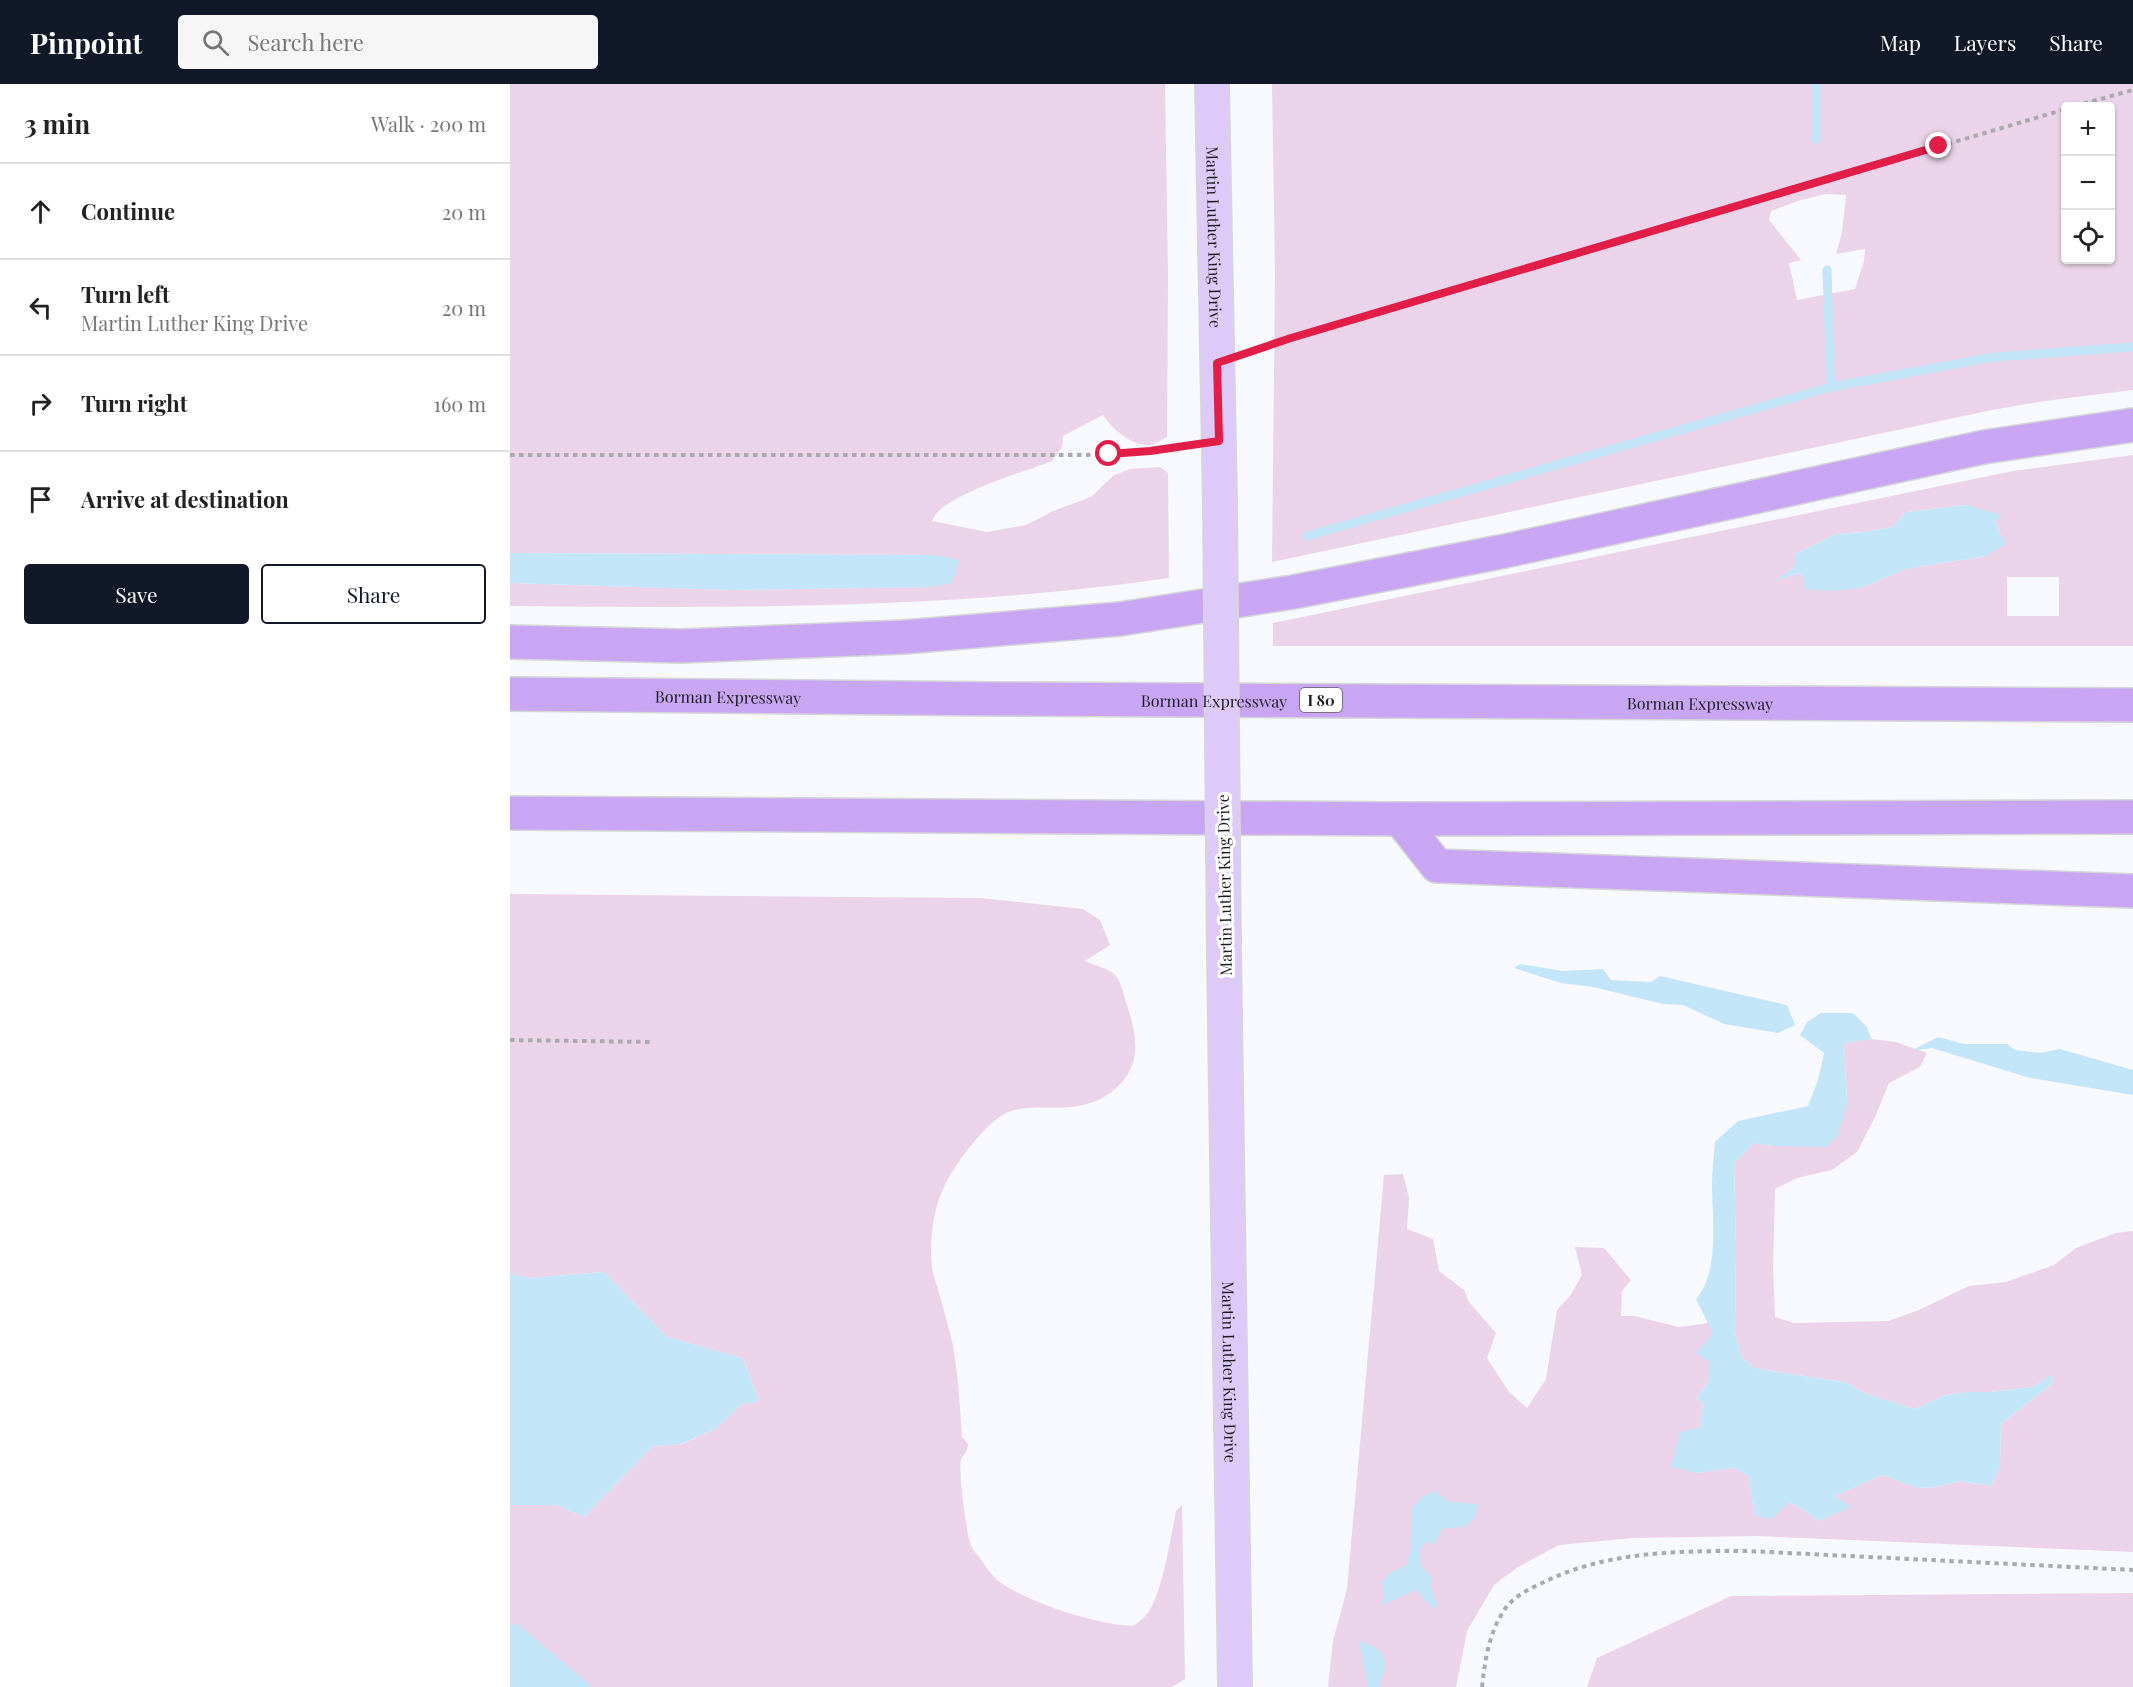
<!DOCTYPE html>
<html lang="en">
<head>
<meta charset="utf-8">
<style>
  :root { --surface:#fff; --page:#f6f6f6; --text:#222; --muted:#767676; --line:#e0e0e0; --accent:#111827 }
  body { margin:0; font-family:"Playfair Display",serif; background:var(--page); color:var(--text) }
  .controls { position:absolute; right:18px; top:18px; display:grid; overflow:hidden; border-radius:6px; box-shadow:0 2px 4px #0004 }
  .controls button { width:54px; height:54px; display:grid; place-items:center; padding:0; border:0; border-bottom:2px solid var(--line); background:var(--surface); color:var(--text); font:30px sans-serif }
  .stop { position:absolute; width:18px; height:18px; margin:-14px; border:4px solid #e11d48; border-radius:50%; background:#fff }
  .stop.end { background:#e11d48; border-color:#fff; box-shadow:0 2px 6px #0008 }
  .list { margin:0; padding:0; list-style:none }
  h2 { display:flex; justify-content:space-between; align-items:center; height:78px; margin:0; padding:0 24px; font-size:26px }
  h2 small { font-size:20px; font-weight:400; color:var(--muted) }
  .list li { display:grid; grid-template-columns:39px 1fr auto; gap:18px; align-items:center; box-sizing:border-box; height:96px; padding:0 24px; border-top:2px solid var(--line) }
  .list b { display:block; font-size:22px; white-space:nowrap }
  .list p { margin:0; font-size:20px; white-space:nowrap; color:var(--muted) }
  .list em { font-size:20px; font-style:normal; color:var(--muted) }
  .actions { display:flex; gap:12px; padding:18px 24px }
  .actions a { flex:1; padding:14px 0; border:2px solid var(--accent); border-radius:6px; text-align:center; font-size:21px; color:var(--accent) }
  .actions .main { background:var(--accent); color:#fff }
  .icon { flex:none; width:33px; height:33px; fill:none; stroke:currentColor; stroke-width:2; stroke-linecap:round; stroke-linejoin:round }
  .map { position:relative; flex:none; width:1623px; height:1603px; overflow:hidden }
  header { display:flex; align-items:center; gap:36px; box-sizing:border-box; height:84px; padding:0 30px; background:var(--accent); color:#fff }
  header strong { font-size:28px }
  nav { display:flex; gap:33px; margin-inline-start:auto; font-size:21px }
  .search { width:420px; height:54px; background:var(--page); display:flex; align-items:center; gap:15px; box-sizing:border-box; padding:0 21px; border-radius:6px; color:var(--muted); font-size:22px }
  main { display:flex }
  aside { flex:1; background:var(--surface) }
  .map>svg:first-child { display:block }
</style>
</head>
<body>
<header>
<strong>Pinpoint</strong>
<div class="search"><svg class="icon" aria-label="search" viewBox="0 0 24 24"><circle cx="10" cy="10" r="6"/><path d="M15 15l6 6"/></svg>Search here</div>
<nav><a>Map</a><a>Layers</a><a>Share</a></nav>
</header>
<main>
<aside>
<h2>3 min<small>Walk · 200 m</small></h2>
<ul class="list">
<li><svg class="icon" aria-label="ahead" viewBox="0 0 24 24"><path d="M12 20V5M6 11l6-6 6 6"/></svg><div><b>Continue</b></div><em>20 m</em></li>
<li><svg class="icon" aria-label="left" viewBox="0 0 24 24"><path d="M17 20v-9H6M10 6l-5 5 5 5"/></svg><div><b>Turn left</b><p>Martin Luther King Drive</p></div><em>20 m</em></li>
<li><svg class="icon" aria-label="right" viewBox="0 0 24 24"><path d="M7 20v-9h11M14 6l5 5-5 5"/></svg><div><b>Turn right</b></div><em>160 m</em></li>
<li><svg class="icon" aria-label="arrive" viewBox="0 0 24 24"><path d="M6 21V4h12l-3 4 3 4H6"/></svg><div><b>Arrive at destination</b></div></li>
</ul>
<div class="actions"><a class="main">Save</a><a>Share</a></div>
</aside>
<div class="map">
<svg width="1623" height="1603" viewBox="0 0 1623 1603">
  <rect width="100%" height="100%" fill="#f8f9fe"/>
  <g fill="#ebd4e9" fill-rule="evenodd">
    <path d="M0 0H655L658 193 657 353C652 355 646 360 640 361 621 362 602 345 593 331L553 352 552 363 542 377C517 387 429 412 422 437L477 448 516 441 543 427 581 413 604 391 620 385 650 383 658 389 659 494C441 526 220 524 0 522V499L222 506 425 503 427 471 0 469Z"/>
    <path d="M762 0H1623V306L1535 317 1482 326 762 478 765 190ZM1556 22H1600V176H1556ZM1316 110 1336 111 1332 149 1326 170 1355 165 1354 177 1345 205 1287 216 1279 179 1291 176 1259 136 1261 127 1291 116Z"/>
    <path d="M1623 371V562H763V539L1503 387ZM1457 421 1485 437 1491 452 1476 472 1396 485 1351 504 1293 493 1289 489 1268 496 1285 482V470L1326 450 1354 448 1383 443 1396 428ZM1497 493H1549V532H1497Z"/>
    <path d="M0 810 471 814 573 825 590 836 600 861 575 877C583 881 597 884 604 890 610 895 613 907 615 915 627 950 635 984 600 1009 563 1036 521 1013 491 1032 473 1043 442 1084 434 1103 423 1126 419 1157 422 1183 423 1192 427 1201 429 1209 434 1227 439 1244 443 1262 448 1292 450 1322 452 1353L458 1360C457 1371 454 1368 451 1376 448 1386 456 1446 460 1458 461 1465 468 1471 472 1477 476 1483 481 1490 486 1495 514 1518 587 1541 623 1542 628 1538 633 1535 637 1530 652 1511 661 1452 666 1427L672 1421 675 1595 662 1603H79L78 1600 0 1547V1421H46L74 1433 143 1362 172 1360 207 1344 231 1321 249 1317 233 1274 157 1253 94 1188 20 1194 0 1190Z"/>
    <path d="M1361 955 1386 958 1417 969 1410 983 1379 999 1365 1033 1347 1068 1322 1086 1287 1094 1265 1105 1263 1184 1265 1233 1284 1239 1378 1237 1409 1226 1459 1202 1496 1198 1544 1181 1566 1164 1606 1149 1623 1147V1468L1247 1452 1123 1454 1049 1461 1008 1483 984 1501 957 1547 946 1603H818L823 1557 837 1505 874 1091 893 1090 899 1114 897 1145 923 1155 929 1187 954 1206 959 1218 986 1249 977 1274 999 1308 1017 1324 1036 1295 1047 1226 1060 1212 1072 1191 1065 1163 1094 1164 1121 1196 1112 1207 1111 1232H1124L1169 1243 1199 1239 1204 1250 1198 1298 1187 1314 1193 1321 1189 1344 1186 1389 1223 1384 1238 1391 1245 1432 1279 1418 1295 1427 1308 1437 1341 1423 1324 1412 1372 1391 1408 1404 1426 1403 1451 1397 1481 1402 1490 1382 1491 1340 1543 1299 1542 1291 1522 1303 1480 1308H1456L1433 1312 1405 1325 1354 1309 1338 1299 1244 1284 1231 1272 1225 1248 1226 1163 1224 1079 1244 1059 1263 1062 1337 1019 1334 959Z"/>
    <path d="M1623 1509V1603H1077L1087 1574 1221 1512Z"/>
  </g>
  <g fill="#c2e5f7">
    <path d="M1457 421 1492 431 1485 438 1491 452 1496 460 1476 472 1396 485 1351 504 1324 507 1295 505 1293 493 1289 489 1265 497 1285 482V470L1326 450 1354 448 1383 443 1396 428Z"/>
    <path d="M0 469 427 471 449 476 442 499 425 503 222 506 0 499Z"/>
    <path d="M1010 880 1053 887 1093 885 1101 896 1141 898 1150 892 1277 921 1285 941 1268 949 1214 940 1173 921 1153 920 1083 903 1051 899 1004 884Z"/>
    <path d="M1311 929H1343L1357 943 1361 955 1334 959 1337 1019 1327 1053 1316 1063 1263 1062 1244 1059 1224 1079 1226 1163 1225 1248 1231 1272 1244 1284 1338 1299 1354 1309 1405 1325 1433 1312 1456 1308H1480L1522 1303 1542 1291 1543 1299 1491 1340 1490 1382 1481 1402 1451 1397 1426 1403 1408 1404 1372 1391 1324 1412 1342 1423 1308 1437 1295 1427 1279 1418 1262 1435 1245 1432 1238 1391 1223 1384 1186 1389 1161 1383 1170 1348 1189 1344 1193 1321 1187 1314 1198 1298 1200 1278 1186 1269 1203 1250 1186 1215C1210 1188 1202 1134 1202 1100 1202 1086 1204 1072 1205 1058L1228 1037 1298 1022 1308 996 1314 969 1290 951 1297 938Z"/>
    <path d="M1428 953 1454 960H1497L1505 966 1530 969 1550 965 1623 986V1011L1520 994 1422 964 1408 966 1405 965Z"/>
    <path d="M94 1188 157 1253 233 1274 249 1317 231 1321 207 1344 171 1360 143 1362 74 1433 46 1421H0V1190L20 1194Z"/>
    <path d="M926 1407 939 1418 968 1420C964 1446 954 1442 932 1445L925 1460 917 1458 910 1465V1480L921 1493V1502L927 1521 923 1525 906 1506 871 1522 874 1512 872 1497 880 1489 897 1481 901 1463 902 1424 913 1412Z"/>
    <path d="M8 1540 79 1600V1603H0V1541Z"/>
    <path d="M849 1557C862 1561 878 1567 875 1584 874 1592 869 1594 870 1603H858Z"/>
  </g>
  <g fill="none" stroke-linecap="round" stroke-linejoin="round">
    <g stroke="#c2e5f7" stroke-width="9">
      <path d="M1306 0V55"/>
      <path d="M1317 186 1321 303"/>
      <path d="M797 452 1321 303 1484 273 1623 263"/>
    </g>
    <defs>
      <g id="major">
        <path id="s1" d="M702 0 710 421"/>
        <path id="s2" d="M714 871 725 1603"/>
      </g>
      <g id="highway">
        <path d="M0 558 171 562 394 553 610 535 783 508 995 467 1474 363 1623 341"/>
        <path id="s3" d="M0 610 487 615 1623 621"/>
        <path d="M0 729 890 735 1623 733"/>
        <path d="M890 735 927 782 1623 807"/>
      </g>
    </defs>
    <use href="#major" stroke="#d6d6d7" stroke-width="36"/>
    <use href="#highway" stroke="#d6d6d7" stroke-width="36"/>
    <g stroke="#a9a9ae" stroke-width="4" stroke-dasharray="4.5 4.5" stroke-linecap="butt">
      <path d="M1565 22 1623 6"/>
      <path d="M739 268 781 254 1556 25"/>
      <path d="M0 371H576L620 369 677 361"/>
      <path d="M0 956 143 958"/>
      <path d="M972 1603C975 1576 979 1548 995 1525 1003 1513 1019 1505 1032 1499 1096 1467 1167 1467 1238 1467L1623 1486"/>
    </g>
    <use href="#major" stroke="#decaf8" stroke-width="33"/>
    <use href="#highway" stroke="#c8a6f4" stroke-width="33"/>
    <defs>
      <path id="major-bridge" d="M710 421 714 871"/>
    </defs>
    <use href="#major-bridge" stroke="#d6d6d7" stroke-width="36" stroke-linecap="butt"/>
    <use href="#major-bridge" stroke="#decaf8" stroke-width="33"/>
  </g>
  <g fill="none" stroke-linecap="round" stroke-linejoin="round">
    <path stroke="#e11d48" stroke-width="8" d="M599 370 640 367 709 357 707 279 781 254 1429 62"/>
  </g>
  <g text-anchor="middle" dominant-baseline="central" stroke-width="6" stroke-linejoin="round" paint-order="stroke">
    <rect fill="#fff" stroke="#5f5f63" stroke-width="1.5" x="790" y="604" width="42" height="24" rx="4.5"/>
    <g font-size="15" font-weight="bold" fill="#1b1b20">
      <text x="811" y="616">I 80</text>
    </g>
    <g font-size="16" fill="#1b1b20" stroke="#fff">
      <text stroke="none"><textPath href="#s1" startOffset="153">Martin Luther King Drive</textPath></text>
      <text stroke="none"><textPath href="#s3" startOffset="218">Borman Expressway</textPath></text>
      <text stroke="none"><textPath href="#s3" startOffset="704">Borman Expressway</textPath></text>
      <text stroke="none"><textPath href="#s3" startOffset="1190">Borman Expressway</textPath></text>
      <text transform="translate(714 801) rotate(-91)">Martin Luther King Drive</text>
      <text stroke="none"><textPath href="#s2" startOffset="417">Martin Luther King Drive</textPath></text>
    </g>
  </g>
</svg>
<div class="controls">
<button>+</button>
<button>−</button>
<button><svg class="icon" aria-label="locate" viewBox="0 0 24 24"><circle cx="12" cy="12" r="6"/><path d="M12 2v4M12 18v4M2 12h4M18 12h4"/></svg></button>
</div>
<div class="stop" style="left:599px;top:370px"></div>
<div class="stop end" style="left:1429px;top:62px"></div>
</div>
</main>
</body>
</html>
